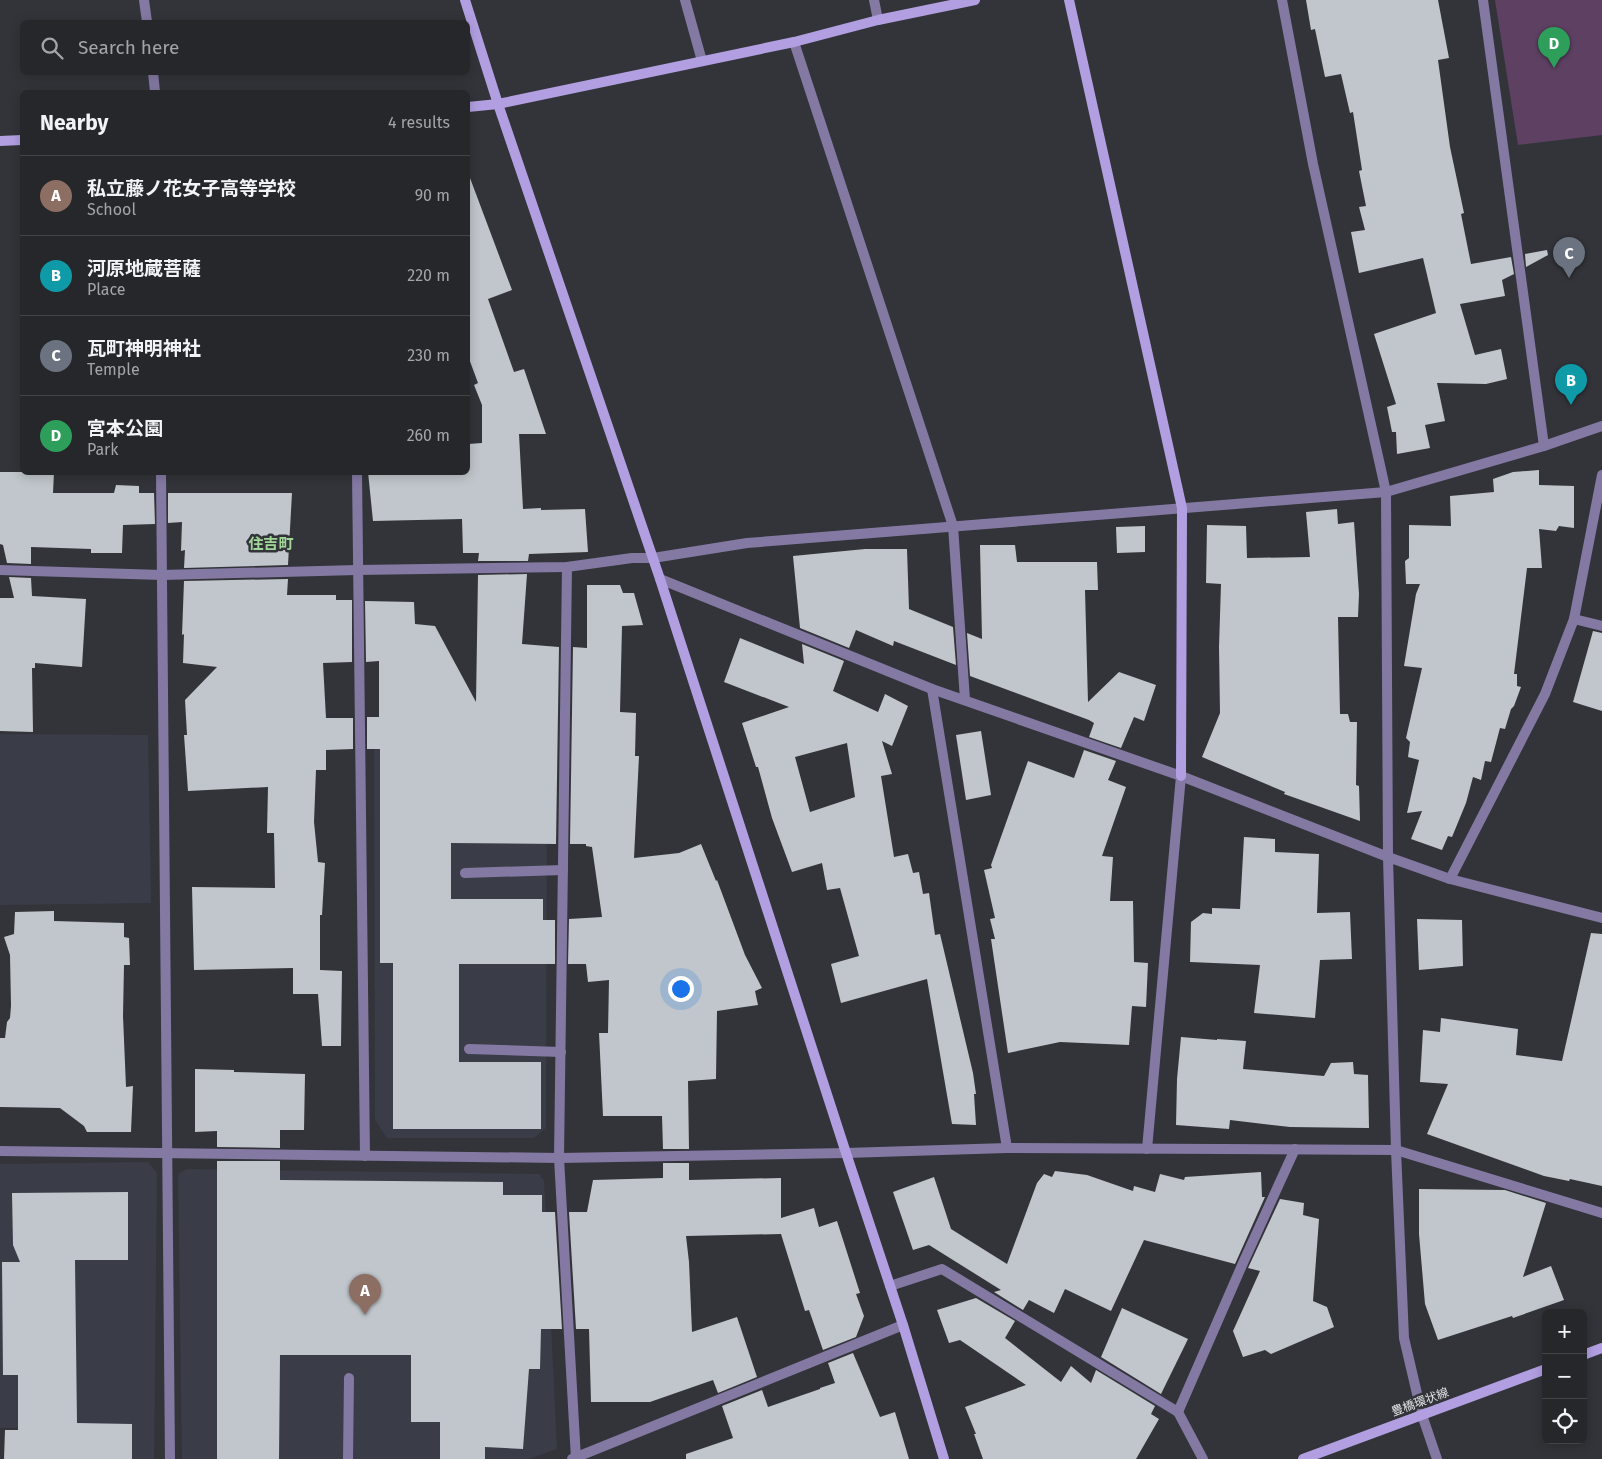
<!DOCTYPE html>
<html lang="en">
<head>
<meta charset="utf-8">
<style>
  :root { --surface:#26272b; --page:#2e2f33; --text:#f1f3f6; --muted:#a4a5a9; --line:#424447; --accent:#d93025 }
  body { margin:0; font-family:"Fira Sans","Noto Sans JP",sans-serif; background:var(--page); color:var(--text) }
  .controls { position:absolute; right:15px; bottom:15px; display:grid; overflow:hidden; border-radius:8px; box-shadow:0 2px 12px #0003 }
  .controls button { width:45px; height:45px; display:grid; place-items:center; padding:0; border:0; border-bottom:1px solid var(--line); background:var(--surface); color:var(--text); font:25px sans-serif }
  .you { position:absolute; left:680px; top:988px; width:18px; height:18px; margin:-12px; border:4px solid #fff; border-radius:50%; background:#1a73e8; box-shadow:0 0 0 8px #1a73e833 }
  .badge { display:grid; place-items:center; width:32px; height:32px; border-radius:50%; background:var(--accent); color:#fff; font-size:16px; font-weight:700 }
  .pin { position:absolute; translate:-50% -41px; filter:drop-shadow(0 1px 2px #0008) }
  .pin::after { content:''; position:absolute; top:26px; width:18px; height:15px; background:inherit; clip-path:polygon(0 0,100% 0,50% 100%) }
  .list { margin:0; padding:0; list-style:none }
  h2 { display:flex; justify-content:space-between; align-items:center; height:65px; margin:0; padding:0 20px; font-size:21px }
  h2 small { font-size:16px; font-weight:400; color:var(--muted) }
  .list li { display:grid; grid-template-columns:32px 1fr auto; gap:15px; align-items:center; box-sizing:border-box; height:80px; padding:0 20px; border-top:1px solid var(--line) }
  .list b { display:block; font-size:19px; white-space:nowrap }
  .list p { margin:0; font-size:16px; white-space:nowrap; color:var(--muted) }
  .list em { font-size:16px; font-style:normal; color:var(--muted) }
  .icon { flex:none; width:28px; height:28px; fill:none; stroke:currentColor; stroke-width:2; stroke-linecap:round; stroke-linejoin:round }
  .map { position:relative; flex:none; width:1602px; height:1459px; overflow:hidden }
  .search { position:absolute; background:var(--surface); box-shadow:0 2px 12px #0003; left:20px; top:20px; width:450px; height:55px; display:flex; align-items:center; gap:12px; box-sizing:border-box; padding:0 18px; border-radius:8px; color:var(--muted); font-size:19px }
  .panel { position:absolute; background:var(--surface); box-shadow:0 2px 12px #0003; left:20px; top:90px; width:450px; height:385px; border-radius:8px }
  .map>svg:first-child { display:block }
</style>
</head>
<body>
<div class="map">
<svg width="1602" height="1459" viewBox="0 0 1602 1459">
  <rect width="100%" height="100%" fill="#323439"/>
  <g fill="#3a3d48">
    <path d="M547 729 546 1128 534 1138H387L375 1120 374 733Z"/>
    <path d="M0 734 148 735 151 903 0 905Z"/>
    <path d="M148 1162 157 1173 154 1459H69V1427L0 1428V1164Z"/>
    <path d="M186 1169 539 1174 544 1181 557 1449 529 1459H182L178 1174Z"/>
  </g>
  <path fill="#5e4162" d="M1495 0H1602V135L1518 145Z"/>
  <g fill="#c0c6cb" fill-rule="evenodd">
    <path d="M1306 0H1438L1449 58 1438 60 1450 147 1464 213 1461 214 1471 264 1511 257 1514 274 1502 280 1505 296 1460 304 1475 355 1501 349 1507 379 1486 384 1437 383 1445 421 1425 425 1430 448 1397 454 1396 432H1392L1387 407 1396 404 1374 334 1436 313 1423 258 1359 273 1351 232 1365 230 1359 207 1366 206 1359 171 1362 170 1353 112 1350 113 1341 74 1325 77 1315 29 1311 30Z"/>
    <path d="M470 178 512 290 488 299 514 372 524 369 546 434H519L523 509 541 508V510L585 509 588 552 529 554 528 561H478L479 553H463L462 519 373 521 368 472H468V444L482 443V405L474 385 478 383 468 356V179Z"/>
    <path d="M1547 250 1548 255 1526 267 1525 254Z"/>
    <path d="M1539 470V485L1574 486V528L1559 526 1556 531 1539 529 1542 568H1527L1514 674H1517V686L1521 687 1514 706 1511 709 1505 729 1500 728 1491 762 1485 761 1481 780 1473 777 1466 803 1452 837 1448 836 1442 850 1411 839 1422 811 1407 813 1419 760 1408 757 1410 742 1406 738 1422 668 1404 666 1416 594 1420 584H1406L1405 561 1409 558V525L1451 526 1450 496 1494 492 1493 479 1513 472Z"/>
    <path d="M0 472H54L53 493H114L116 485 139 486V493H154L155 524 123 525 122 553H91V549L31 547V564L7 563 3 545 0 544Z"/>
    <path d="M168 493H292L288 565 184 568 185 550 181 551 182 522 168 523Z"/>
    <path d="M1337 509 1338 524 1354 522 1359 594 1358 617H1338L1340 714H1348L1350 722H1357L1356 785 1359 786 1360 821 1284 794 1285 792 1202 757 1220 713 1219 647 1221 584 1206 583 1207 525 1246 526 1247 558 1310 557 1306 512Z"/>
    <path d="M1145 526V552L1117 553 1116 527Z"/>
    <path d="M980 545H1015L1017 562H1097L1098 590H1085L1088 702 1119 672 1156 685 1144 721 1134 717 1121 748 1089 737 1094 723 1089 720 970 676 967 633 982 639Z"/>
    <path d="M865 549H907L909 609 953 627 956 665 894 641 893 646 856 630 849 648 800 628 793 556Z"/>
    <path d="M527 574 522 644 559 647 556 844 451 843V899H543V920H555V964H459V1062H541V1129H393V963H380V749H367V717H379V661L366 662 365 601 414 602 415 624 435 626 476 702 478 575Z"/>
    <path d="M9 577 31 578 32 596 86 599 82 667 35 663V668H32L33 732 0 731V598H14Z"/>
    <path d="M288 579 287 595H336V600H352V662L323 663 326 718H353V749L326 750V770H316L314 822 318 862 325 863 322 915H320V970L342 971 341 1046H322L318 994H293V968L194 970 192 887 275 888 274 833H267L268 787 188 791 184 735H187L185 700 217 667 183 663 184 634 182 635 184 581Z"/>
    <path d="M587 585H620L623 593H634L643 625 622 626 620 712 636 713 635 756H639L634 858 679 853 701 844 716 881 717 880 745 955 762 988 755 991 758 1005 717 1011 716 1079 688 1081 689 1149H663L662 1116H603L599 1033H608L609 980 588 982 586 964H568L569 919 602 917 592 847 586 846V844H570L573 647 587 648Z"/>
    <path d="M1593 631 1602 633V711L1573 702Z"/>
    <path d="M740 638 804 664 802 644 844 661 833 691 878 712 885 694 908 706 892 746 882 741 892 774 881 776 894 857 908 854 913 873 919 872 923 894 929 893 935 935 940 934 973 1073 976 1094H974L976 1125 952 1124 927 979 841 1003 831 964 859 956 840 888 827 890 822 863 792 872 772 818 758 767H756L742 723 789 707 724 682ZM847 743 855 797 810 812 795 757Z"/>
    <path d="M981 731 991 795 966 800 956 735Z"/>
    <path d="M1084 750 1116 761 1108 780 1126 787 1102 856 1113 857 1110 901H1133L1134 962 1148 963 1146 1007 1132 1006 1129 1045 1060 1042 1008 1053 991 939H995L990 919 995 918 984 870 992 868 991 865 1028 761 1074 778Z"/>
    <path d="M1244 837 1275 839V852L1319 854 1317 913 1350 912 1352 959 1320 960 1315 1018 1254 1013 1260 965 1190 962 1191 922 1203 913 1212 914V908L1240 909Z"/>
    <path d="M54 911V921L124 923V937L129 938 130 965H124L123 1016 126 1087 133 1086 131 1132H87L84 1126 60 1108 0 1107V1038H5L7 1022 10 1018 11 1006 10 955 4 937 14 934 15 912Z"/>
    <path d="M1417 919 1462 920 1463 966 1419 970Z"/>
    <path d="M1591 933 1602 934V1186L1570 1179 1569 1181 1544 1176 1427 1134 1448 1084 1420 1082 1423 1030 1440 1032 1441 1018 1518 1029 1516 1055 1562 1061Z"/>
    <path d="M1181 1037 1217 1040V1039L1246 1041 1243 1069 1324 1076 1331 1063 1353 1062 1354 1074 1368 1075 1369 1128 1290 1127 1230 1120 1229 1129 1176 1125 1177 1079Z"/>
    <path d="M195 1069 234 1070V1072L305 1074 304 1130H280V1148L217 1147V1131L195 1132Z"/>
    <path d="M217 1161H280V1180L503 1182V1195H542V1212H555L562 1329H541L540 1369H529L523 1449 485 1447V1459H440V1422H411V1355H280L279 1459H217Z"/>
    <path d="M663 1163H689V1180L781 1178V1218L814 1208 819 1227 837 1221 860 1293 856 1294 864 1316 856 1337 823 1350 809 1310 805 1311 781 1234 686 1236 689 1262 692 1332 737 1317 757 1377 718 1393 713 1380 650 1402H591L589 1329H576L569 1212H587L593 1180 663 1178Z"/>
    <path d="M1055 1171 1087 1175 1133 1191 1134 1186 1155 1192 1160 1174 1184 1180 1185 1177 1261 1172 1262 1197H1265L1235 1264 1144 1240 1111 1311 1065 1289 1054 1313 1029 1300 1023 1310 994 1292 1001 1290 929 1245 913 1250 893 1192 934 1177 951 1229 1007 1264 1037 1183 1044 1174 1052 1177Z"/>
    <path d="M1419 1189 1505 1190 1546 1203 1523 1277 1551 1266 1564 1300 1513 1318 1512 1316 1438 1340 1425 1304 1419 1234Z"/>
    <path d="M128 1192V1260H75L77 1423 132 1424V1459H4L5 1430H18V1375H3L2 1262H20L13 1245 12 1193Z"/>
    <path d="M1280 1199 1304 1203 1303 1215 1319 1219 1313 1301 1327 1307 1334 1327 1271 1354 1265 1350 1243 1357 1233 1331 1260 1271 1248 1268Z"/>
    <path d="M976 1298 1015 1321 1005 1338 1061 1382 1071 1366 1091 1383 1096 1370 1155 1406 1151 1414 1159 1419 1136 1459H983L974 1434H976L965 1407 1026 1385 960 1340 949 1343 937 1310Z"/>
    <path d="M1122 1308 1188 1339 1161 1394 1101 1357Z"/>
    <path d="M853 1353 880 1417 895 1412 909 1459H686V1454L733 1438 722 1406 762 1390 768 1407 820 1389V1388L835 1383 828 1363Z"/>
  </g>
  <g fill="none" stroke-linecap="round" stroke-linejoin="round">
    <g stroke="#8479a3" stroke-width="10">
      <path d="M465 873 563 870"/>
      <path d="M469 1049 561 1052"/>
      <path d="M348 1459 349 1378"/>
    </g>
    <g stroke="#8479a3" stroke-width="10">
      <path d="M144 0 147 22"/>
      <path d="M685 0 702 61"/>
      <path d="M874 0 878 20"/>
      <path d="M1282 0 1313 164 1386 492 1388 857 1396 1150 1404 1338 1422 1415 1437 1459"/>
      <path d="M1483 0 1544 446"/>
      <path d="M794 42 953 526 965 700"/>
      <path d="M153 72 155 92"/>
      <path d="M161 472 170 1459"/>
      <path d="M357 472 365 1156"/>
      <path d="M567 567 559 1158 576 1459"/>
      <path d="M0 570 162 575 357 570 567 567 632 558H653L747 543 1386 492 1544 446 1602 426"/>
      <path d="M660 579 932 689 1181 776 1388 857 1450 879 1602 918"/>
      <path d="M1574 619 1602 626"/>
      <path d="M932 689 1007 1148"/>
      <path d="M1450 879 1545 694 1574 619 1602 475"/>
      <path d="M1147 1149 1181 776"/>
      <path d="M0 1151 559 1158 846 1153 1007 1148 1396 1150 1602 1213"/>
      <path d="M890 1286 942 1269 1178 1412 1243 1263 1295 1149"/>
      <path d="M1178 1412 1203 1459"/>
      <path d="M572 1459 903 1325"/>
    </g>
    <g stroke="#b29fe2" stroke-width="10">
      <path d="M465 0 498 104 660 579 846 1153 903 1325 944 1459"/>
      <path d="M1069 0 1182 508 1181 776"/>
      <path d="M468 107 498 104 794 42 878 20 975 0"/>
      <path d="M0 141 22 140"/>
      <path d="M1583 1355 1602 1348"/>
      <path d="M1303 1459 1546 1369"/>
    </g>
  </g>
  <g text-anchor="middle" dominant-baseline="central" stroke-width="5" stroke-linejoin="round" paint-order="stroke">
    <g font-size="12" fill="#e0e2e5" stroke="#323439">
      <text transform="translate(1420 1402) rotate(-20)">豊橋環状線</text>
    </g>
    <g font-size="15" font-weight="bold" fill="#a2d698" stroke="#323439">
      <text x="271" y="544">住吉町</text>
    </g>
  </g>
</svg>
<div class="controls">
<button>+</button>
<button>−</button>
<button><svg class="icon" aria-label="locate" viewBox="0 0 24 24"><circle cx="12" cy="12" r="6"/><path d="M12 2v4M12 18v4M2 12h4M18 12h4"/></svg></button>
</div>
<div class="you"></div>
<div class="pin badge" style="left:365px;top:1315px;background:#8d6e63">A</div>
<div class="pin badge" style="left:1571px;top:405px;background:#0f9aa8">B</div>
<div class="pin badge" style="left:1569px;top:278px;background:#6b7280">C</div>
<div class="pin badge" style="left:1554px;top:68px;background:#2e9e5b">D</div>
<div class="search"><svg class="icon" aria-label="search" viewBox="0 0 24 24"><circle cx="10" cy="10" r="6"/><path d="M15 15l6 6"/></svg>Search here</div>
<section class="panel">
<h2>Nearby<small>4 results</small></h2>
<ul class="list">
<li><span class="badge" style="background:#8d6e63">A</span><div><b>私立藤ノ花女子高等学校</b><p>School</p></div><em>90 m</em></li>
<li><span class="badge" style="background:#0f9aa8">B</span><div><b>河原地蔵菩薩</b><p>Place</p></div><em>220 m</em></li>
<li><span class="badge" style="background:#6b7280">C</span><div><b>瓦町神明神社</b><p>Temple</p></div><em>230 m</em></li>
<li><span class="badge" style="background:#2e9e5b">D</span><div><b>宮本公園</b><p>Park</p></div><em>260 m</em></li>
</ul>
</section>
</div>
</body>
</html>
